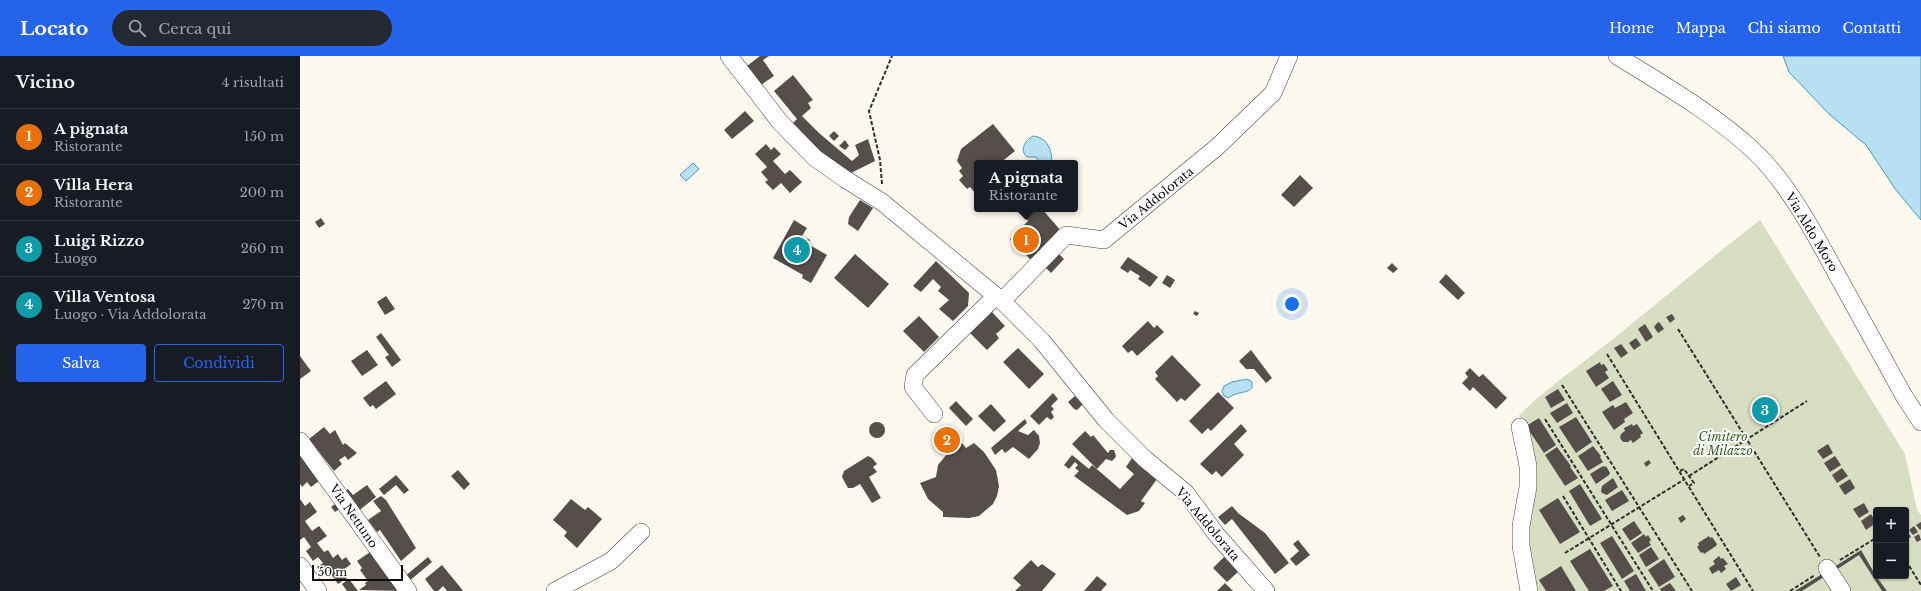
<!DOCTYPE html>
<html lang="it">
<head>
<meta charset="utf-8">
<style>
  :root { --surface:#171b24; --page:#242831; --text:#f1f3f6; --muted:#9ea1a6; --line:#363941; --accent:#2563eb }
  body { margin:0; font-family:"Libre Baskerville",serif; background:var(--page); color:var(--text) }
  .controls { position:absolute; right:12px; bottom:12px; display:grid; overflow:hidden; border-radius:4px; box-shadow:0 1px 3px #0004 }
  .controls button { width:36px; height:36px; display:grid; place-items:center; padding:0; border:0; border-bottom:1px solid var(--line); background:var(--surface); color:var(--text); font:20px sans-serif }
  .scale { position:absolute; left:12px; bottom:10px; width:91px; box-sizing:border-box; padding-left:4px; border:2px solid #0d0d0d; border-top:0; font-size:11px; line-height:14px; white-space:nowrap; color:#0d0d0d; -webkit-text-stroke:3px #fff; paint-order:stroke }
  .you { position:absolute; left:992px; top:248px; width:14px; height:14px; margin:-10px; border:3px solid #fff; border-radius:50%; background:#1a73e8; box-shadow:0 0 0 6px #1a73e833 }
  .badge { display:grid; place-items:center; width:26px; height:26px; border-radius:50%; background:var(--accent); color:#fff; font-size:13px; font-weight:700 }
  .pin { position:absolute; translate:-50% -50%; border:2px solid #fff; box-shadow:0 1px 4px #0006 }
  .popup { position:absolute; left:674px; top:104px; width:104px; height:52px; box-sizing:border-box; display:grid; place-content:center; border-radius:4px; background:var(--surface); filter:drop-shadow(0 1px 3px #0005); font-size:13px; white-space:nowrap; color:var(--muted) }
  .popup b { font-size:15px; color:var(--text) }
  .popup::after { content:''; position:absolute; left:50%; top:100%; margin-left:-8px; border:8px solid transparent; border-top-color:var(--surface) }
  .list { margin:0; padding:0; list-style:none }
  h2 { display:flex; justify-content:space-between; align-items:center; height:52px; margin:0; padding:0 16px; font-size:17px }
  h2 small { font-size:13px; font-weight:400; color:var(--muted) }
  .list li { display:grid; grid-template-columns:26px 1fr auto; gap:12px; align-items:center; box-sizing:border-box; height:56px; padding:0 16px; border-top:1px solid var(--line) }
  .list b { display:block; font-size:15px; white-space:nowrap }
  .list p { margin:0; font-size:13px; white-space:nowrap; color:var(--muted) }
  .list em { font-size:13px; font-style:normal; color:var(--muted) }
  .actions { display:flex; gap:8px; padding:12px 16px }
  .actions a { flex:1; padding:9px 0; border:1px solid var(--accent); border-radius:4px; text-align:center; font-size:14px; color:var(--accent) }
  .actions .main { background:var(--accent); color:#fff }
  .icon { flex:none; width:22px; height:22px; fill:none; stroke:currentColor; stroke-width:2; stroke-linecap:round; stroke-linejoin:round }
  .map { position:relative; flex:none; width:1621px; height:535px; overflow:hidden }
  header { display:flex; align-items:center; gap:24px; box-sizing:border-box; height:56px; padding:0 20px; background:var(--accent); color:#fff }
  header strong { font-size:19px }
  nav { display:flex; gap:22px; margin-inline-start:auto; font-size:14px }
  .search { width:280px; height:36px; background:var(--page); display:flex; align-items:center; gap:10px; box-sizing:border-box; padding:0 14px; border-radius:22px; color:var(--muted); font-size:15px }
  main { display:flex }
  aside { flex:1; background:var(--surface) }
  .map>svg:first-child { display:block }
</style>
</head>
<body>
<header>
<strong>Locato</strong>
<div class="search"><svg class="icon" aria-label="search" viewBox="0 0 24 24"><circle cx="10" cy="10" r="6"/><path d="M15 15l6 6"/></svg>Cerca qui</div>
<nav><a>Home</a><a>Mappa</a><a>Chi siamo</a><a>Contatti</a></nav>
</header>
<main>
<aside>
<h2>Vicino<small>4 risultati</small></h2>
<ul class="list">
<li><span class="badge" style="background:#e8710a">1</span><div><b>A pignata</b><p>Ristorante</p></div><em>150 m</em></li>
<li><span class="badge" style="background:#e8710a">2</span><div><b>Villa Hera</b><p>Ristorante</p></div><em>200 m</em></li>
<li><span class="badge" style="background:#0f9aa8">3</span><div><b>Luigi Rizzo</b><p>Luogo</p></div><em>260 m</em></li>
<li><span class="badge" style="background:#0f9aa8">4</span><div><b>Villa Ventosa</b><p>Luogo · Via Addolorata</p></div><em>270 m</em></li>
</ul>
<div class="actions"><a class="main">Salva</a><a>Condividi</a></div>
</aside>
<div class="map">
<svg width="1621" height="535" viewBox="0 0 1621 535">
  <rect width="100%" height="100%" fill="#fef9ef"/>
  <path fill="#d7dec2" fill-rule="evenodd" d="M1460 164 1605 398 1617 454 1621 459V535H1232L1222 366 1219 359C1251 328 1289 303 1323 275 1369 238 1413 200 1460 164ZM1576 454H1606V520H1576Z"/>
  <g fill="#b8e0f0" stroke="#469ac1">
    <path d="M1483 0H1621V164L1596 134 1566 89 1529 58 1489 16Z"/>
    <path d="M733 80C747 81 752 94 752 107H740L736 101H727C719 94 725 85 733 80Z"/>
    <path d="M393 107 399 113 386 125 380 119Z"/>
    <path d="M947 323 952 326V332C946 338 938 335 928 342L924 340 922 335 924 330 932 326Z"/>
  </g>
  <g fill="#554e4b">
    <path d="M460 0H469L463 4 474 20 461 29 447 10Z"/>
    <path d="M493 19 513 44 508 47 511 52 502 60 519 77 552 105 559 99 555 89 568 83 575 105 549 118 526 100 509 85 493 67 497 63 474 35Z"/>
    <path d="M445 55 454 65 432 83 424 74Z"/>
    <path d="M693 68 715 95 700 107H677V139L670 131 667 133 659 124 663 120 659 115 662 112 657 105 661 93Z"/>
    <path d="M534 75 539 80 534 85 529 80Z"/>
    <path d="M545 84 549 90 545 94 539 90Z"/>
    <path d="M466 88 471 94 474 91 481 98 473 105 485 118 490 114 502 126 490 137 481 127 473 134 465 126 468 124 461 116 467 111 455 98Z"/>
    <path d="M1000 119 1013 132 994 151 981 139Z"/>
    <path d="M560 144 573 152 558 175 548 168 549 161Z"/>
    <path d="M731 153H742L762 176 733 206 710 183 728 165 724 159Z"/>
    <path d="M21 162 25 168 19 172 15 166Z"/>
    <path d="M494 164 507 172 502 180 510 184 508 188 527 199 511 227 502 222 503 219 473 202Z"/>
    <path d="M756 195 764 203 751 217 743 209Z"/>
    <path d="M555 198 589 228 568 252 534 222Z"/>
    <path d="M828 201 858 221 850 231 838 223 840 220 830 214 828 217 820 212Z"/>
    <path d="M636 205 669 237 668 250 653 265 639 253 649 244 638 235 641 231 633 223 621 236 613 230Z"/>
    <path d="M1092 207 1098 213 1093 217 1087 212Z"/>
    <path d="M1146 218 1165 237 1158 244 1139 226Z"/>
    <path d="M867 219 875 224 870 232 862 227Z"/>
    <path d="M86 240 95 253 85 259 77 246Z"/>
    <path d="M895 255 899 257 897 260 893 258Z"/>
    <path d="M692 256 705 270 696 278 699 282 687 294 670 277Z"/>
    <path d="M1372 258 1375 263 1370 267 1366 261Z"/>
    <path d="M619 260 639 281 624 296 603 275Z"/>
    <path d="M848 265 854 272 857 269 864 276 837 300 832 294 828 297 822 290Z"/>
    <path d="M1358 266 1360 267 1364 273 1358 277 1354 271Z"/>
    <path d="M1345 268 1353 281 1346 286 1338 273Z"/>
    <path d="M81 277 101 304 92 311 85 301 89 299 76 281Z"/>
    <path d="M1336 282 1341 289 1334 294 1329 287Z"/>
    <path d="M1321 288 1328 297 1321 302 1314 292Z"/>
    <path d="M718 292 744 318 729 333 703 306Z"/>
    <path d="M67 294 78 309 62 320 51 305Z"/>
    <path d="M951 294 972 322 966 327 954 313H946L939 305Z"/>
    <path d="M872 299 901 329 885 345 881 342 877 346 855 323 858 320 855 316Z"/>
    <path d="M0 300 11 315 0 323Z"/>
    <path d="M1300 306 1301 309 1304 308 1308 314 1305 316 1309 322 1296 331 1286 315Z"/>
    <path d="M1170 312 1179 321 1183 318 1207 342 1196 353 1173 331 1170 335 1162 327 1168 321 1165 317Z"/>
    <path d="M86 325 96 338 76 353 73 349 70 351 63 342Z"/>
    <path d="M1313 325 1322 339 1310 346 1301 333Z"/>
    <path d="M1258 333 1265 344 1251 352 1245 341Z"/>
    <path d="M918 336 934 352 911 375 908 372 902 378 889 365Z"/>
    <path d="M753 337 758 343 751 350 754 353 751 356 754 361 751 364 747 361 739 369 730 360Z"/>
    <path d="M775 340 777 343 782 340 783 348 777 354 774 353 768 346Z"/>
    <path d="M656 345 673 363 666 370 649 352Z"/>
    <path d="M1326 346 1333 357 1324 363 1325 366 1314 374 1302 356 1313 349 1315 352Z"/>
    <path d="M1267 347 1273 357 1257 367 1250 357Z"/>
    <path d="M691 348 706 365 694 376 678 360Z"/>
    <path d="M1276 361 1292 386 1276 397 1259 371Z"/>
    <path d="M1239 362 1256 389 1244 397 1226 370Z"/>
    <path d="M725 363 727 367 718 375 728 379 734 374 739 380 740 387 738 393 729 403 713 391 705 397 702 393 695 399 691 392Z"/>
    <circle cx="577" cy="374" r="8"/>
    <path d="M941 368 947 375 934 388 944 399 922 421 916 415 912 419 900 408Z"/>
    <path d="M1332 368 1333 370 1337 368 1343 377 1340 379 1341 381 1333 387 1331 384 1328 386H1323L1320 382 1321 378 1325 375 1324 372Z"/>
    <path d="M648 370 666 392 674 387 684 396 696 414 699 430 697 440 693 448 679 460 669 462 643 461V456L628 443 620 427 636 421 638 409 647 398 634 383Z"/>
    <path d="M24 371 30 378 35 374 43 389 45 387 57 397 48 404 45 400 39 404 42 408 34 415 9 383Z"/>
    <path d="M785 375 791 381 793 379 808 397 810 394H814L816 400 815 402 812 405 806 403 797 413 772 388Z"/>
    <path d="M1528 388 1533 397 1523 403 1517 395Z"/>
    <path d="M1293 390 1301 400 1300 401 1303 406 1288 415 1278 400Z"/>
    <path d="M1257 391 1271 410 1270 411 1278 422 1265 430 1245 399Z"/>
    <path d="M0 398 19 425 11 431 7 426 2 431 0 428Z"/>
    <path d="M772 399 789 413 792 409 820 433 834 418 826 411 832 402 857 423 841 445 845 447 839 455 827 459 774 420 779 415 775 412 778 409 775 406 769 413 764 409Z"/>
    <path d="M568 400 572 402 577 408 573 411 577 416 569 421 581 442 572 447 560 428 553 432H548L542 421 544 415Z"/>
    <path d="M1535 400 1541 409 1530 416 1524 407Z"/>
    <path d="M1349 404 1351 407 1346 411 1344 407Z"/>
    <path d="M1303 410 1305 411 1306 410 1310 417 1309 419 1296 428 1290 418Z"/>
    <path d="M1542 412 1548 420 1537 427 1532 419Z"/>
    <path d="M158 414 170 428 164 434 151 420Z"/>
    <path d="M96 419 109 434 104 438 96 429 84 439 79 433Z"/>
    <path d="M1313 422 1318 431 1307 439 1302 437 1301 435 1302 430Z"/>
    <path d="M1550 423 1555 432 1545 439 1539 430Z"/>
    <path d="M1280 428 1302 463 1290 470 1269 435Z"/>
    <path d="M67 429 76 441 57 456 43 436 48 433 53 439Z"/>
    <path d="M1322 434 1329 445 1312 455 1305 444Z"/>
    <path d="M81 440 86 444 116 492 101 505 80 474 77 476 68 464 81 455 73 445Z"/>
    <path d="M1258 442 1280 476 1260 488 1239 454Z"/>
    <path d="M0 443 5 450 10 446 17 456 5 465 12 475 19 470 27 480 17 487 24 496 28 494 33 502 38 498 42 504 46 501 51 508 42 515 47 522 38 528 28 514 22 518 17 511 23 507 18 501 13 505 6 495 11 491 4 481 0 484Z"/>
    <path d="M271 443 285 454 288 451 302 463 277 492 264 480 267 476 253 464Z"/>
    <path d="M38 446 41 452 35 456 31 451Z"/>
    <path d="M1564 447 1569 456 1559 462 1553 453Z"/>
    <path d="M932 450 938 457 965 477 989 507 975 518 932 463 925 469 918 461Z"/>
    <path d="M1571 458 1576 467 1566 474 1561 465Z"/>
    <path d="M1383 459 1386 463 1381 467 1378 462Z"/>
    <path d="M1334 465 1342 477 1330 485 1322 473Z"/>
    <path d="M1621 466V473L1620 474 1616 469Z"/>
    <path d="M1614 470 1618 476 1613 479 1609 474Z"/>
    <path d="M1607 475 1611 481 1606 484V476Z"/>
    <path d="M1344 478 1346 481 1348 479 1351 484 1349 486 1351 489 1338 497 1331 487Z"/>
    <path d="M1619 478 1621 484 1617 486 1614 481Z"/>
    <path d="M1312 480 1334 515 1322 523 1300 487Z"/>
    <path d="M1409 480 1410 482 1412 481 1417 488 1416 490 1404 498 1403 496 1401 497 1397 491 1399 489 1398 487Z"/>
    <path d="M998 484 1010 499 996 510 990 503 999 495 993 488Z"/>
    <path d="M1351 491 1359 503 1346 511 1339 499Z"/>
    <path d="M1290 493 1313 530 1304 535H1289L1270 505Z"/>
    <path d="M73 494 102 535 59 534 66 529 65 527 68 525 60 514 62 512 57 505Z"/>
    <path d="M1561 494 1576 520 1587 535H1582L1559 499 1536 514 1534 511Z"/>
    <path d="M1419 500 1421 503 1423 502 1428 508 1424 510 1426 513 1421 517 1419 514 1412 518 1409 512 1415 508 1413 505Z"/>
    <path d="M128 501 132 506 108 526 104 521Z"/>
    <path d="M924 501 938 516 927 526 913 512Z"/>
    <path d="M1364 503 1375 521 1359 531 1348 514Z"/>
    <path d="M731 504 738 511 742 508 756 518 742 535H715L721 529 713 522Z"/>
    <path d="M142 509 160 531 163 535H147L143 530 138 535H134L125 523Z"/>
    <path d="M1261 510 1276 535H1246L1239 524Z"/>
    <path d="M1336 518 1346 535H1330L1324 525Z"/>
    <path d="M1522 518 1524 521 1502 535H1495Z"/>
    <path d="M797 520 807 528 801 535H784Z"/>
    <path d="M1436 521 1441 529 1431 535 1426 528Z"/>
    <path d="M49 523 58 535H47L42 528Z"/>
    <path d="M925 527 933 535H917Z"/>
    <path d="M1370 527 1376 535H1361L1360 533Z"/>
  </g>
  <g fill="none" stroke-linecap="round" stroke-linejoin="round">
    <defs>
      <g id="minor">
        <path d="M429 0 480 66 515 102 545 123 582 146 702 245 742 285 806 364 845 403 886 437 916 478 966 535"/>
        <path d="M1317 0C1364 29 1413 57 1454 95 1487 126 1514 176 1535 215 1558 257 1581 299 1604 340L1621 366"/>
        <path d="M702 245 766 179 804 184 917 91 973 37 989 0"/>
        <path d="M634 358 613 331 615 319 696 240"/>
        <path d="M1220 371 1228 410V431L1221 470V490L1229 535"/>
        <path d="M0 385 108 535"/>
        <path d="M0 510 18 535"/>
        <path d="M1527 512 1542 535"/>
        <path d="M255 535 311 505 341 476"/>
      </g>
    </defs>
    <use href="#minor" stroke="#404040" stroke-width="18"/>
    <g stroke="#2f2f2f" stroke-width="2" stroke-dasharray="4 2" stroke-linecap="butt">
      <path d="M582 128 580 104 569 55 592 0"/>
      <path d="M1378 273 1520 501"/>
      <path d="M1307 298 1453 535"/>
      <path d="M1262 329 1392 535"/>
      <path d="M1245 363 1353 535"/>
      <path d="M1380 415 1384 413 1394 427 1389 430"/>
      <path d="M1389 420 1507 345"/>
      <path d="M1263 440 1321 535"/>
      <path d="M1265 497 1385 423"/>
      <path d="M1540 504 1576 482"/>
      <path d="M1606 505 1621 529"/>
      <path d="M1490 535 1515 519"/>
    </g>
    <use href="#minor" stroke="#fff" stroke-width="17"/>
  </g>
  <g text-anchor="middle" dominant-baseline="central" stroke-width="4" stroke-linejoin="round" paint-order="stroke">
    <g font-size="12" fill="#0d0d0d" stroke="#fff">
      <text transform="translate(856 142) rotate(-39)">Via Addolorata</text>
      <text transform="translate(1512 176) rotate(59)">Via Aldo Moro</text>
      <text transform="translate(54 460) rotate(55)">Via Nettuno</text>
      <text transform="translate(908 468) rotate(50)">Via Addolorata</text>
    </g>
    <g font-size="12" font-style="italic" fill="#355f23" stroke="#fff">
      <text x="1423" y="380">Cimitero<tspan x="1423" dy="14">di Milazzo</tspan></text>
    </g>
  </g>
</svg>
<div class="controls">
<button>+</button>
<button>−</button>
</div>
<div class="scale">50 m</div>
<div class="you"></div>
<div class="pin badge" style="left:726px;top:184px;background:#e8710a">1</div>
<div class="popup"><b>A pignata</b>Ristorante</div>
<div class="pin badge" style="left:647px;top:384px;background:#e8710a">2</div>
<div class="pin badge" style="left:1465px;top:354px;background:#0f9aa8">3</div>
<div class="pin badge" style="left:497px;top:194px;background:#0f9aa8">4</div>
</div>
</main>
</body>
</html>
